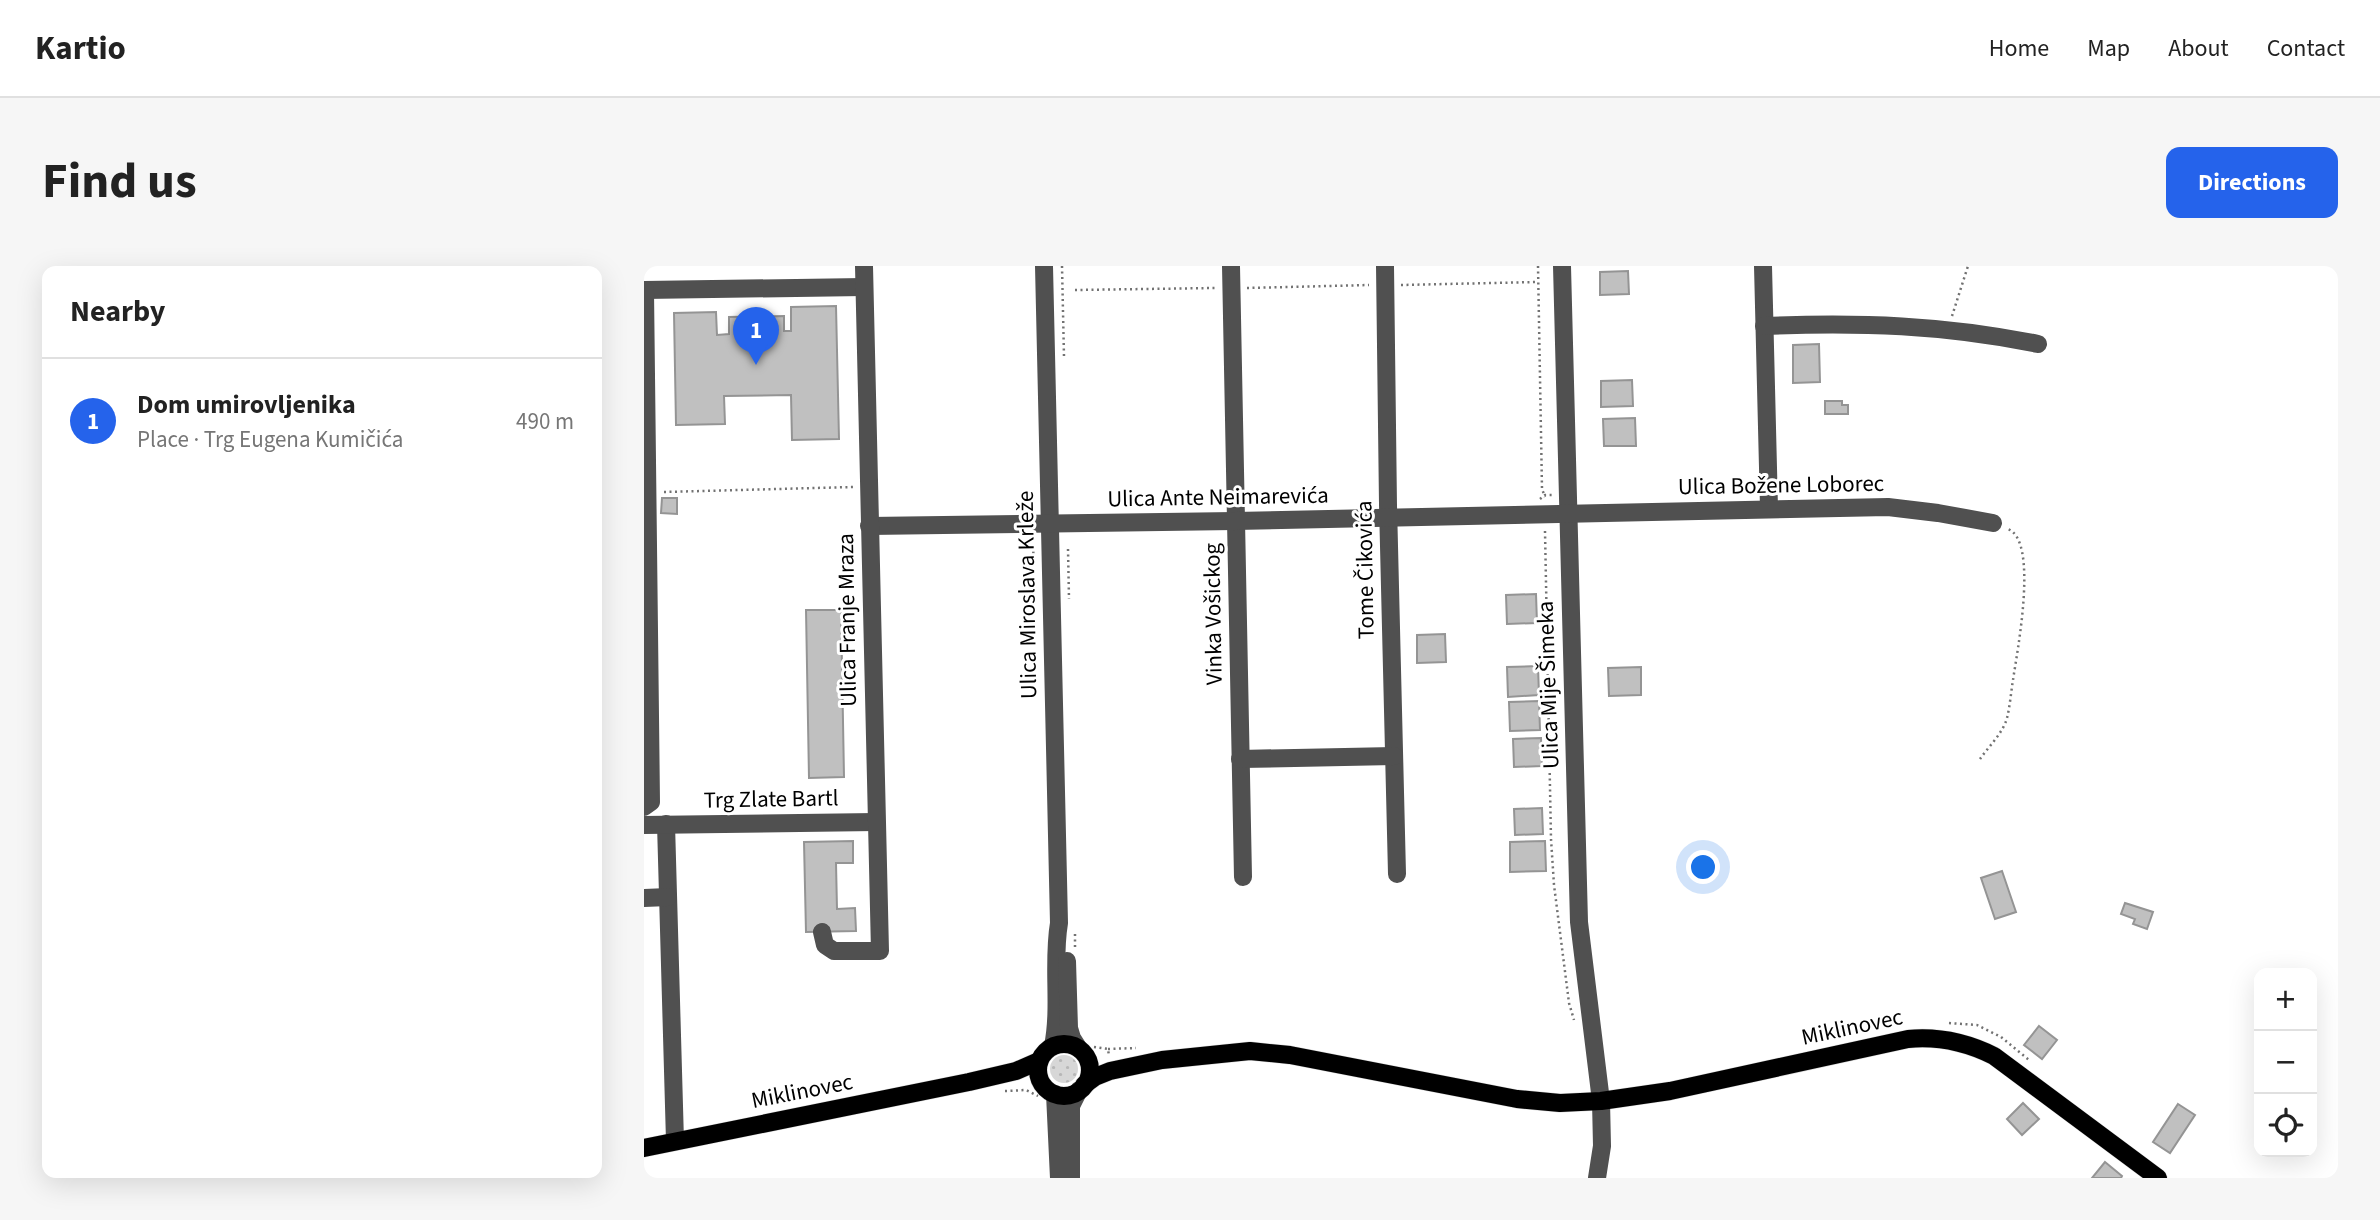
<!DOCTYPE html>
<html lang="en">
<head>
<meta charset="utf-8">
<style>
  :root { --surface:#fff; --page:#f6f6f6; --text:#222; --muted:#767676; --line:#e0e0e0; --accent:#2563eb }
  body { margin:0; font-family:"Source Sans 3",sans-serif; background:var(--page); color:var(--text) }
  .controls { position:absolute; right:21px; bottom:21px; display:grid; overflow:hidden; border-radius:14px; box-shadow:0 7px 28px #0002 }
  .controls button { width:63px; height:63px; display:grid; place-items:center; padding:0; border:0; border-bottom:2px solid var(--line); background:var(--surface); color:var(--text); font:35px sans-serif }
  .you { position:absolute; left:1060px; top:602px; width:24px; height:24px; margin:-18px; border:5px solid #fff; border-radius:50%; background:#1a73e8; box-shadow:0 0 0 10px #1a73e833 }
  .badge { display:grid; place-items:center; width:46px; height:46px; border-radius:50%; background:var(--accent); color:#fff; font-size:23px; font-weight:700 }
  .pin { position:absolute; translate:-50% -58px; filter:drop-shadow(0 2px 4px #0008) }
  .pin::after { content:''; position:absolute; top:37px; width:24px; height:21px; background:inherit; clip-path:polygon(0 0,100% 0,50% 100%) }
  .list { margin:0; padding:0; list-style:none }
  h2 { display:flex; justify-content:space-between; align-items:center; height:91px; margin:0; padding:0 28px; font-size:30px }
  h2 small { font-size:23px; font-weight:400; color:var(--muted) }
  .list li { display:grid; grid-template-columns:46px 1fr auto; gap:21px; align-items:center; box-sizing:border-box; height:126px; padding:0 28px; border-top:2px solid var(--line) }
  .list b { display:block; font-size:26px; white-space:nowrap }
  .list p { margin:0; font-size:23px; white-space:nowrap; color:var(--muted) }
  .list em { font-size:23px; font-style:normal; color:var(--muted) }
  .icon { flex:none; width:38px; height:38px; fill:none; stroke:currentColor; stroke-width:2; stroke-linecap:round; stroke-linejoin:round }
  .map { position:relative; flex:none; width:1694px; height:912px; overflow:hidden; border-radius:14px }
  header { display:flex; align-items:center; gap:42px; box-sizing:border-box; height:98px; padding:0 35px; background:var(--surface); border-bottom:2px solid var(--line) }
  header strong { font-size:33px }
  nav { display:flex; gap:38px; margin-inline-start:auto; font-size:24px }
  .intro { display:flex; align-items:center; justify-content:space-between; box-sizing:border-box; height:168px; padding:0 42px }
  h1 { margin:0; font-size:49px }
  .button { padding:18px 32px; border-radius:14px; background:var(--accent); color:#fff; font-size:24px; font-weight:700 }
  main { display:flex; gap:42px; padding:0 42px }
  aside { flex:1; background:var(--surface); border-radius:14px; box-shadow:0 7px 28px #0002 }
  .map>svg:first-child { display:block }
</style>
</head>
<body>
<header>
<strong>Kartio</strong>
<nav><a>Home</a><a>Map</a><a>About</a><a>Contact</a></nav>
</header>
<div class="intro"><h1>Find us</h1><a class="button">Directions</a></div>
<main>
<aside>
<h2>Nearby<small></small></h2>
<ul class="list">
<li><span class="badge">1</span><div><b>Dom umirovljenika</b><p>Place · Trg Eugena Kumičića</p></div><em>490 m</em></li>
</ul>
</aside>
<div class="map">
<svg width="1694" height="912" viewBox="0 0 1694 912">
  <defs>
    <pattern id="grass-dots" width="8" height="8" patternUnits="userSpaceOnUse" patternTransform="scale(1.75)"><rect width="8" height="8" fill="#d7d7d7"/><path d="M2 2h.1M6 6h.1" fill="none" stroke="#b7b7b7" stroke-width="1.8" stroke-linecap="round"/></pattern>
  </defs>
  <rect width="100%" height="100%" fill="#fff"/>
  <circle fill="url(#grass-dots)" cx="420" cy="803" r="14"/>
  <g fill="#c0c0c0" stroke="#949494" stroke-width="2">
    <path d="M984 5 985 28 956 29V6Z"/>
    <path d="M192 40 195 173 148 174 147 129 80 130 81 158 32 159 30 47 72 46 73 69 85 68V51L140 50V65H147V41Z"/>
    <path d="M1175 78 1176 116 1149 117V79Z"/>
    <path d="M988 114 989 140 957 141V115Z"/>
    <path d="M1181 135H1198V139H1204V148H1181Z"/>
    <path d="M991 152 992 180H960L959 153Z"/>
    <path d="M18 232H33V248L17 247Z"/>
    <path d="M892 328 893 357 863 358 862 329Z"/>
    <path d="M162 344H197L200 511 165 512Z"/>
    <path d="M801 368 802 396 773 397V369Z"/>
    <path d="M894 400 895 429 864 431 863 401Z"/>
    <path d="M997 401V429L965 430 964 402Z"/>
    <path d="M895 435 896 464 866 465 865 436Z"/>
    <path d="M897 472 898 500 870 501 869 473Z"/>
    <path d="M898 542 899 568 871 569 870 543Z"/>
    <path d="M209 575V597H192L193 643 211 642 212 665 162 666 160 576Z"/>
    <path d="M901 575 902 605 866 606V576Z"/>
    <path d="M1358 605 1372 646 1351 653 1337 612Z"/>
    <path d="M1481 637 1509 646 1503 663 1489 658 1491 653 1477 648Z"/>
    <path d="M1395 760 1413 774 1398 793 1380 779Z"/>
    <path d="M1379 837 1395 853 1378 869 1363 853Z"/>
    <path d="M1534 838 1551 849 1526 887 1509 876Z"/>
    <path d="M1461 896 1478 910 1477 912H1448Z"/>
  </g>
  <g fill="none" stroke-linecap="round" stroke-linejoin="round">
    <defs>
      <g id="major">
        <circle cx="420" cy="804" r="26"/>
        <path d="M440 819 451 811 466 805 518 794 606 785 646 789 873 833 916 837 957 835 1026 825 1264 773C1295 770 1322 776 1350 790L1514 912"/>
        <path d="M0 882 325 816 372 805 395 795"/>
      </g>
    </defs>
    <use href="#major" stroke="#dbdbdb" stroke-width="19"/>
    <g stroke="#727272" stroke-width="2.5" stroke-dasharray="2 3.5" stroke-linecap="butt">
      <path d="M418 0 420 91"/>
      <path d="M894 0 898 223 901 231"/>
      <path d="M757 19 893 16"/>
      <path d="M603 22 725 19"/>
      <path d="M431 24 571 22"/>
      <path d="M1308 50 1324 0"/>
      <path d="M20 226 209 221"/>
      <path d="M896 233 901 229H909"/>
      <path d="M901 265 907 573 910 619 925 737 930 754"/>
      <path d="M389 280 390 300"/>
      <path d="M424 283 425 333"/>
      <path d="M1336 493C1345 480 1359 467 1363 452 1366 440 1367 426 1369 414 1373 386 1395 275 1364 263"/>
      <path d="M431 668V683"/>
      <path d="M1305 757 1333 759 1357 771 1385 794"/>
      <path d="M450 781 464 783 465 790"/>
      <path d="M464 783 492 782"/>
      <path d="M361 825 382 824 394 830"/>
    </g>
    <g stroke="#505050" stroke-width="18">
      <path d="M400 0 415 657C408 698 417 740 409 780"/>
      <path d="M587 0 599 611"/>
      <path d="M741 0 744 239 753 608"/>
      <path d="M918 0 935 656 957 835 958 880 953 912"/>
      <path d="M1119 0 1125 242"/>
      <path d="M0 24 220 21"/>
      <path d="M1120 60C1215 56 1301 59 1394 78"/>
      <path d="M225 260 591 255 1244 241 1294 247 1349 257"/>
      <path d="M596 493 750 490"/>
      <path d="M0 541 7 536 1 24"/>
      <path d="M22 558 31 875"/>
      <path d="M0 559 232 556"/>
      <path d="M0 632 24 631"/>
      <path d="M178 666 181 679 190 685H236L220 0"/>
      <path d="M423 695 425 762 428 772 435 783"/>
      <path d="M411 828 415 912"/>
      <path d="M427 912V840L435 824"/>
    </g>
    <use href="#major" stroke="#000" stroke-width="18"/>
  </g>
  <g text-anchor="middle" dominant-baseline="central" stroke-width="6" stroke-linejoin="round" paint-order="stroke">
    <g font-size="23" fill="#000" stroke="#fff">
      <text transform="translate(1137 219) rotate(-1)">Ulica Božene Loborec</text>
      <text transform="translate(574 231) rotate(-1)">Ulica Ante Neimarevića</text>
      <text transform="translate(721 304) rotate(-91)">Tome Čikovića</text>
      <text transform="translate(383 329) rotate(-91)">Ulica Miroslava Krleže</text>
      <text transform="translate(569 348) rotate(-91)">Vinka Vošickog</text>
      <text transform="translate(203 354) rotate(-91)">Ulica Franje Mraza</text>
      <text transform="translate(904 419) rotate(-92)">Ulica Mije Šimeka</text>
      <text transform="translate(127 533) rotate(-1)">Trg Zlate Bartl</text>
      <text transform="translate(1208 761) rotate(-12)">Miklinovec</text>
      <text transform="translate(158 825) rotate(-11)">Miklinovec</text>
    </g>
  </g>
</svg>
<div class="controls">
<button>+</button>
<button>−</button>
<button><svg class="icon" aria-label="locate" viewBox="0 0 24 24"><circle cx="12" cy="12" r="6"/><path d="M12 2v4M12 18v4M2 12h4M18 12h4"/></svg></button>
</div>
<div class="you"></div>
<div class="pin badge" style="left:112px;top:99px">1</div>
</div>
</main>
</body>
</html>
